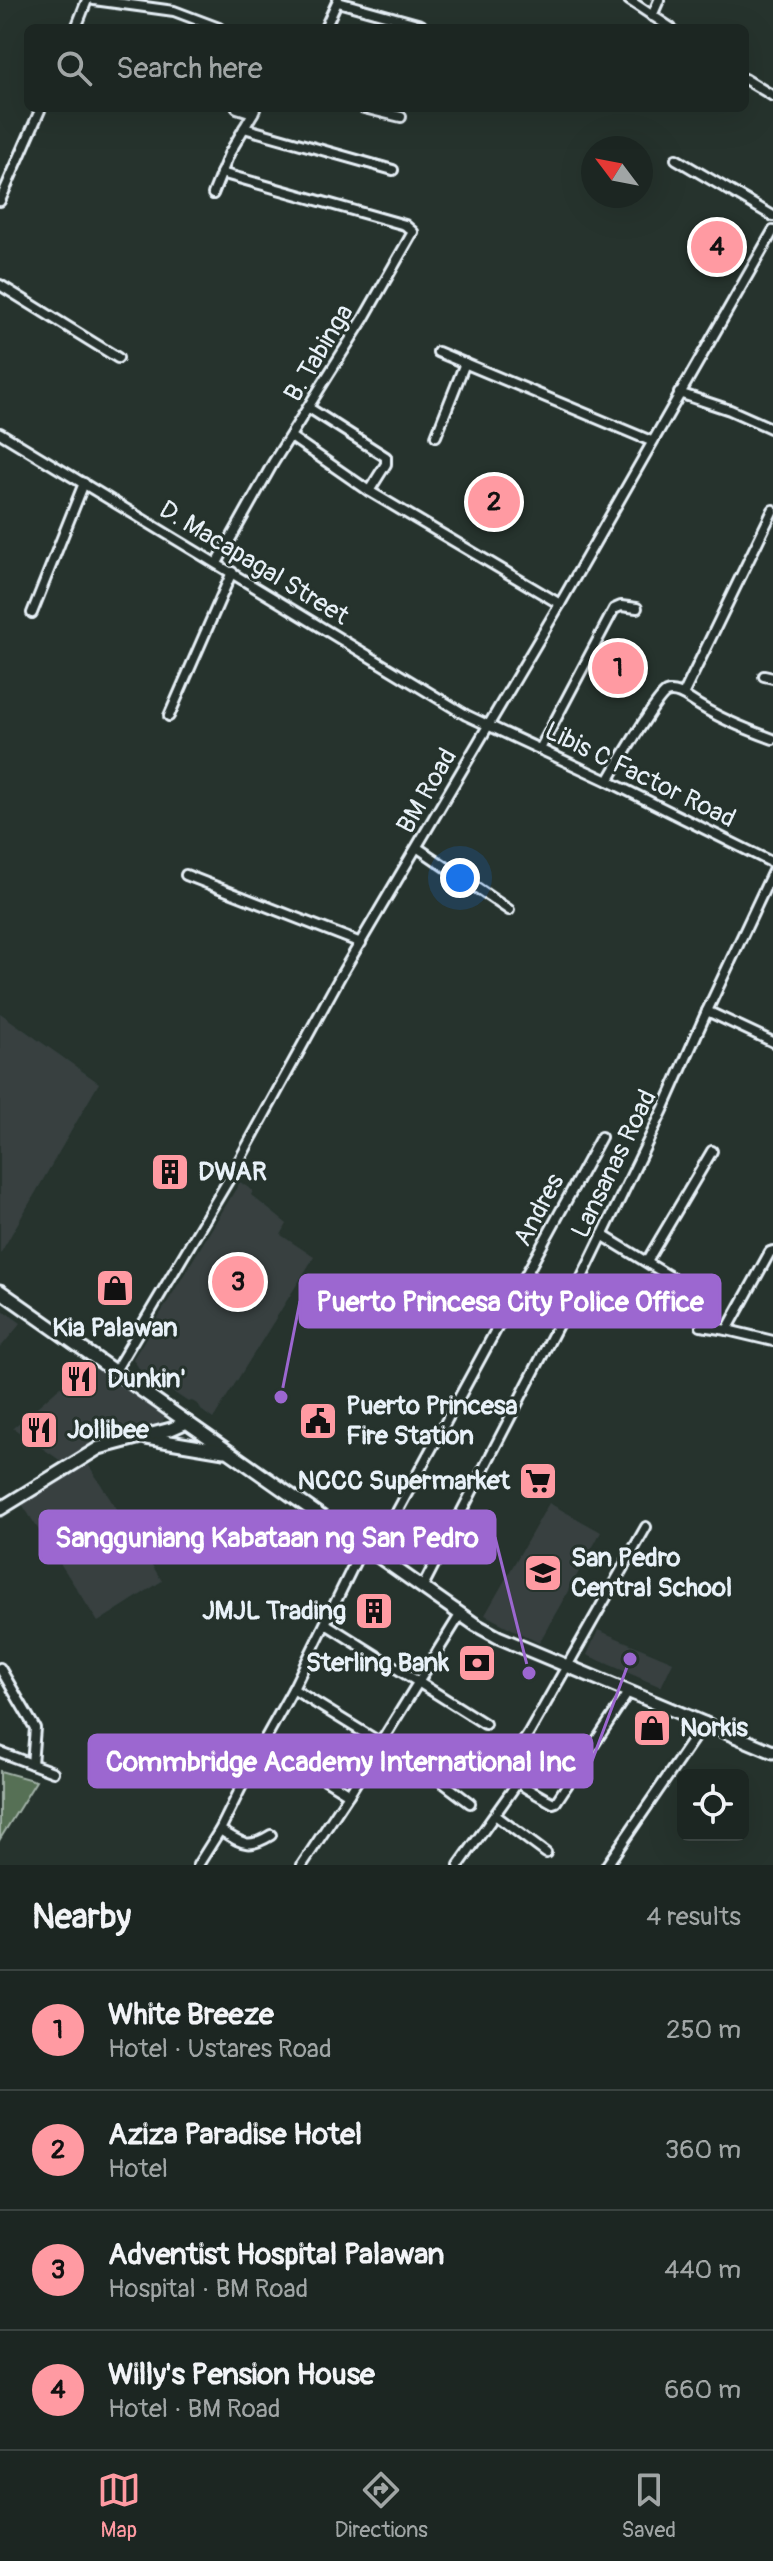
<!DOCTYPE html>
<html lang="en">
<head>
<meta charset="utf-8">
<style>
  :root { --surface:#1c2622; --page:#29322f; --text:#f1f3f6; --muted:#a0a5a5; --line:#3a4340; --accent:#ff9aa2 }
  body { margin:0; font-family:Pangolin,sans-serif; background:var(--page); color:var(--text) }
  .controls { position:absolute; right:24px; bottom:24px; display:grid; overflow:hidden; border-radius:12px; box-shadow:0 8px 32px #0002 }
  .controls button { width:72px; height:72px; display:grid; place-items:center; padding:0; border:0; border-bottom:2px solid var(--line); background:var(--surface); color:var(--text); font:40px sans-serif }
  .compass { position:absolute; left:581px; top:136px; width:72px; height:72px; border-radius:50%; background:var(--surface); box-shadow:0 8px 32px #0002; rotate:302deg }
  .you { position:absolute; left:460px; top:878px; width:28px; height:28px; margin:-20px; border:6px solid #fff; border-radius:50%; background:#1a73e8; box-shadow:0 0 0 12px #1a73e833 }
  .badge { display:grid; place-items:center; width:52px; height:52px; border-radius:50%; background:var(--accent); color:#111; font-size:26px; font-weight:700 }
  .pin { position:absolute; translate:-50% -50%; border:4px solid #fff; box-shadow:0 2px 8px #0006 }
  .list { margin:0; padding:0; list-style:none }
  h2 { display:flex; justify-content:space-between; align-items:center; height:104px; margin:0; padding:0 32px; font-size:34px }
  h2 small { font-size:26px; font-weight:400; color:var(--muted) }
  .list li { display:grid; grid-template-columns:52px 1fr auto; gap:24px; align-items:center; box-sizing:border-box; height:120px; padding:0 32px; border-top:2px solid var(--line) }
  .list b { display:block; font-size:30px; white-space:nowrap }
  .list p { margin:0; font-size:26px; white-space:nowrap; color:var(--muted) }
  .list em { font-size:26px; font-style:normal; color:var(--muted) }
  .icon { flex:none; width:44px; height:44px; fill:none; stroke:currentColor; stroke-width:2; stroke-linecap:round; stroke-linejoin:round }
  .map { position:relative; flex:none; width:773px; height:1865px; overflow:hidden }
  .search { position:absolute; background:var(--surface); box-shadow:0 8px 32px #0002; left:24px; right:24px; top:24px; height:88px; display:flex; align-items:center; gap:20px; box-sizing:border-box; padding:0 28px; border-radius:12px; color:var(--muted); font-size:30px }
  .sheet { height:584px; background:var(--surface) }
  nav { display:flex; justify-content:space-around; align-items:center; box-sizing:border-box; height:112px; border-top:2px solid var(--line); background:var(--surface); font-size:22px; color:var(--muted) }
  nav a { display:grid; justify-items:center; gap:4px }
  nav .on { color:var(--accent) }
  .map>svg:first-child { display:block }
</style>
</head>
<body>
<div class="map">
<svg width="773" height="1865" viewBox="0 0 773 1865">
  <rect width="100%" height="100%" fill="#26332d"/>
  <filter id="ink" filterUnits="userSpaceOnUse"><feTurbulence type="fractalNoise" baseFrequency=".0125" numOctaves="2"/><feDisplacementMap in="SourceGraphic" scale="16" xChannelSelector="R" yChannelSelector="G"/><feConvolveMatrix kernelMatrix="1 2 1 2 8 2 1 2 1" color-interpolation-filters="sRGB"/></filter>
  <g filter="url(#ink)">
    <g fill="#374141">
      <path d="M0 1013 99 1083 0 1254Z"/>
      <path d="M240 1182 253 1191 251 1195 287 1224 281 1235 314 1257 213 1419 201 1410 199 1405 192 1401 188 1402 140 1370 133 1359Z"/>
      <path d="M0 1308 21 1323 0 1348Z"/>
      <path d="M93 1364 167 1414 161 1424 120 1433 61 1461 13 1428 62 1385 72 1392Z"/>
      <path d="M88 1464 162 1581 98 1622 22 1504Z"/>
      <path d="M549 1503 601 1532 539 1643 485 1615Z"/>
      <path d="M598 1630 673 1662 661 1687 587 1655Z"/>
    </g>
    <path fill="#577055" stroke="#a0b0a6" stroke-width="2" d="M0 1771 36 1781 0 1839Z"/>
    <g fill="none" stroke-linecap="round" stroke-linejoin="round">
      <defs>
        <g id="minor">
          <path d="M94 0 174 11 219 28"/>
          <path d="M629 0 671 28"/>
          <path d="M338 2 421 25"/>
          <path d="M652 16 659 0"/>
          <path d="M76 28 87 0"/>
          <path d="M325 28 338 0"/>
          <path d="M745 79 773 96"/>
          <path d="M237 108 253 113 255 109"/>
          <path d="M364 108 401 117"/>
          <path d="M244 128 393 170"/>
          <path d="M676 159 773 216"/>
          <path d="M213 194 229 154 253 113"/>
          <path d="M0 201 41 108"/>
          <path d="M0 285 118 358"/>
          <path d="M438 352 651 441"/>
          <path d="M679 393 730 410 773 429"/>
          <path d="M309 408 386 457V464L369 491"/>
          <path d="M0 433 466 715 608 781 773 863"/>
          <path d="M436 436 465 363"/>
          <path d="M291 437 369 491 560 604"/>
          <path d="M217 563 273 463 364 318 413 232 405 225 221 173"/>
          <path d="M32 613 84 483"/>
          <path d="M764 676 773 678"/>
          <path d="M683 695 773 510"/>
          <path d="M169 716 232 572"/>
          <path d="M540 749 614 609 621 606 637 608"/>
          <path d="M608 781C616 767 657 697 666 693 674 690 683 695 689 699 716 717 743 728 773 739"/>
          <path d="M418 848 509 910"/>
          <path d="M186 875 361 943"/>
          <path d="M707 1011 773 1042"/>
          <path d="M602 1235 687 1287"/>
          <path d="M647 1261 712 1151"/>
          <path d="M701 1326 727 1330 773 1341"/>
          <path d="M727 1330 770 1252 773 1251"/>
          <path d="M115 1371 229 1179 341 975 560 604 773 231"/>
          <path d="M374 1554 601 1137"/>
          <path d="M422 1588 574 1294 663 1110 707 1011 773 871"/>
          <path d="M326 1624 485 1724"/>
          <path d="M0 1668 35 1728 32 1764"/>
          <path d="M293 1689 433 1775 470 1803"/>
          <path d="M629 1691 556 1802 553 1803C538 1794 512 1784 507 1767L529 1733 646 1527"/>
          <path d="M264 1741 349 1794"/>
          <path d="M0 1752 53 1772"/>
          <path d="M495 1815 546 1853"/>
          <path d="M220 1830C242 1843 247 1850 271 1835"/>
          <path d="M198 1865 220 1830 264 1741 293 1689 363 1546"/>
          <path d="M302 1865 349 1794 460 1615"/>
          <path d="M459 1865 518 1782"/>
          <path d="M607 1865 705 1722"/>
        </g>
        <g id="major">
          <path d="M0 1291 476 1625 498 1637 773 1752"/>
          <path d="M146 1438 224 1451"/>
          <path d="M0 1509 99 1448 171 1429 187 1422"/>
        </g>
      </defs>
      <use href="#minor" stroke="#e8f1f8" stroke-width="14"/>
      <use href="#major" stroke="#e8f1f8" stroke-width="17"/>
      <use href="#minor" stroke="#26332d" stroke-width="8"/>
      <use href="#major" stroke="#26332d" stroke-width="11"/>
    </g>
  </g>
  <defs>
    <symbol id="building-square" viewBox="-11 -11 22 22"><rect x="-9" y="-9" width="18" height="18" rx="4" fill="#ff9aa2" stroke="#26332d"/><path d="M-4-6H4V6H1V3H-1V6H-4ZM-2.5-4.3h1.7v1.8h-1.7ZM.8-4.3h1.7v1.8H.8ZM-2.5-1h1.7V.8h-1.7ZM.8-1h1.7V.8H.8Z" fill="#111"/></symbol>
    <symbol id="shop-square" viewBox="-11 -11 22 22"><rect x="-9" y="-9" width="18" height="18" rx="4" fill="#ff9aa2" stroke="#26332d"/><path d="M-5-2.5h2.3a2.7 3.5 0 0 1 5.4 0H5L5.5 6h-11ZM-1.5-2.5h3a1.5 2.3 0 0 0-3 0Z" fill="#111"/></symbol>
    <symbol id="restaurant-square" viewBox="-11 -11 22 22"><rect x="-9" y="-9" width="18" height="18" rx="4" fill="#ff9aa2" stroke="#26332d"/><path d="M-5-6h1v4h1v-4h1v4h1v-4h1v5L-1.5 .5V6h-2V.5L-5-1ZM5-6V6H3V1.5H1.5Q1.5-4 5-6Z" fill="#111"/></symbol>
    <symbol id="civic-square" viewBox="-11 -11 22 22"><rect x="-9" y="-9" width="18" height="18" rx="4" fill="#ff9aa2" stroke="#26332d"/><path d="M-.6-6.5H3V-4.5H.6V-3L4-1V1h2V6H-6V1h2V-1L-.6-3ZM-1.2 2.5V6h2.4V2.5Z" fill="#111"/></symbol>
    <symbol id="supermarket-square" viewBox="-11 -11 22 22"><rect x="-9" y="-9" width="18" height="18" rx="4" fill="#ff9aa2" stroke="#26332d"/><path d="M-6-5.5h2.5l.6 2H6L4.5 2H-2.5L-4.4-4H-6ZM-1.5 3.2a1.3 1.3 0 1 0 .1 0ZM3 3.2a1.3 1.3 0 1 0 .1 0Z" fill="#111"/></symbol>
    <symbol id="school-square" viewBox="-11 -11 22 22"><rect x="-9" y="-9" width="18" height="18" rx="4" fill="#ff9aa2" stroke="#26332d"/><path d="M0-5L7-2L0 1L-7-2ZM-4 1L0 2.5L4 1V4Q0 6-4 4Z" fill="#111"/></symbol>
    <symbol id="bank-square" viewBox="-11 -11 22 22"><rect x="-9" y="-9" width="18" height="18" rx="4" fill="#ff9aa2" stroke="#26332d"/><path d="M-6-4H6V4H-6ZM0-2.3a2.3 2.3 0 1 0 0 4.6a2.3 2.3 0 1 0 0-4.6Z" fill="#111"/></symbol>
  </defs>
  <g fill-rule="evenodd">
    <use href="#building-square" x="148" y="1150" width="44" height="44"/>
    <use href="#shop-square" x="93" y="1266" width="44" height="44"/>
    <use href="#restaurant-square" x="57" y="1357" width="44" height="44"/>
    <use href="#civic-square" x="296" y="1399" width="44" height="44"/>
    <use href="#restaurant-square" x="17" y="1408" width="44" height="44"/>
    <use href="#supermarket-square" x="516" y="1459" width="44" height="44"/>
    <use href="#school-square" x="521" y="1551" width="44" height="44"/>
    <use href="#building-square" x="352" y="1589" width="44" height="44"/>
    <use href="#bank-square" x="455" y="1641" width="44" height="44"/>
    <use href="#shop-square" x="630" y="1706" width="44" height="44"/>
  </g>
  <g text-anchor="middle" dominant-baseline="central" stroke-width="6" stroke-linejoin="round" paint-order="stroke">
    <g font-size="26" fill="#e8f1f8" stroke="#26332d">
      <text transform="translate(319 353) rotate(-59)">B. Tabinga</text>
      <text transform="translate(254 563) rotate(31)">D. Macapagal Street</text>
      <text transform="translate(640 775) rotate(26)">Libis C Factor Road</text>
      <text transform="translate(427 791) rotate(-60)">BM Road</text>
      <text transform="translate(614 1164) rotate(-64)">Lansanas Road</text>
      <text transform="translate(539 1210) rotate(-62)">Andres</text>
    </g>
    <g font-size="26" font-weight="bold" fill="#e8f1f8" stroke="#26332d" text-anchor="start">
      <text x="198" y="1172">DWAR</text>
      <text x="115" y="1328" text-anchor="middle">Kia Palawan</text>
      <text x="107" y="1379">Dunkin'</text>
      <text x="346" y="1406">Puerto Princesa<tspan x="346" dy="30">Fire Station</tspan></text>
      <text x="67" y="1430">Jollibee</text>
      <text x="510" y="1481" text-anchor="end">NCCC Supermarket</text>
      <text x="571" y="1558">San Pedro<tspan x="571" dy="30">Central School</tspan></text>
      <text x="346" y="1611" text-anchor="end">JMJL Trading</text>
      <text x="449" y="1663" text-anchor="end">Sterling Bank</text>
      <text x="680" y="1728">Norkis</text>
    </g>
  </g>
  <path fill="none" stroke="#9c67d0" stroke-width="3" d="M281 1397L300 1301M529 1673L495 1537M630 1659L592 1761"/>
  <g fill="#9c67d0" stroke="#26332d" stroke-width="3">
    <circle cx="281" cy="1397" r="8"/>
    <circle cx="529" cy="1673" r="8"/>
    <circle cx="630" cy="1659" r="8"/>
  </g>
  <g fill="#9c67d0" stroke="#9c67d0" stroke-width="3">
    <rect x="300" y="1275" width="420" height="52" rx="8"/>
    <rect x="40" y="1511" width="455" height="52" rx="8"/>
    <rect x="89" y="1735" width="503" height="52" rx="8"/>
  </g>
  <g font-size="28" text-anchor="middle" font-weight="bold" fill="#fff">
    <text x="510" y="1311">Puerto Princesa City Police Office</text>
    <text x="267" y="1547">Sangguniang Kabataan ng San Pedro</text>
    <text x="341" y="1771">Commbridge Academy International Inc</text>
  </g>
</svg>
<div class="controls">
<button><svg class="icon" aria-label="locate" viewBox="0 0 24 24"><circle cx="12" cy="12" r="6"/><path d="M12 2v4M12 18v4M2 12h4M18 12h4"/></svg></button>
</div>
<svg class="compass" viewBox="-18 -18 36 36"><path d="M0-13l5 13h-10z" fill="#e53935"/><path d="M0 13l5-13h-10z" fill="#a0a5a5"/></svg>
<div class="you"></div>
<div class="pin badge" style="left:618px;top:668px">1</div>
<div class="pin badge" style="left:494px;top:502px">2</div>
<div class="pin badge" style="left:238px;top:1282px">3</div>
<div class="pin badge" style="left:717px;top:247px">4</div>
<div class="search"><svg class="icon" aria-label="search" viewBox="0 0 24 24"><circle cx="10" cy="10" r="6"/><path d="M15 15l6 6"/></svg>Search here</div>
</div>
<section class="sheet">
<h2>Nearby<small>4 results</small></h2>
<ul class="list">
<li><span class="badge">1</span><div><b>White Breeze</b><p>Hotel · Ustares Road</p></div><em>250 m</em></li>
<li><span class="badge">2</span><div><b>Aziza Paradise Hotel</b><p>Hotel</p></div><em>360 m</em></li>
<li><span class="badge">3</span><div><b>Adventist Hospital Palawan</b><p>Hospital · BM Road</p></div><em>440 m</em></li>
<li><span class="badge">4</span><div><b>Willy's Pension House</b><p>Hotel · BM Road</p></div><em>660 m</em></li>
</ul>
</section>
<nav>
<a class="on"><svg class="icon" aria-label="map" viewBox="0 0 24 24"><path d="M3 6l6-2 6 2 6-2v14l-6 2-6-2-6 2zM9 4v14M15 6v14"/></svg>Map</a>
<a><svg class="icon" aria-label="directions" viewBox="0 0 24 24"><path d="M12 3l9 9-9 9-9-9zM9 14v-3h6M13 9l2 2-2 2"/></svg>Directions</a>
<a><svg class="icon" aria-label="saved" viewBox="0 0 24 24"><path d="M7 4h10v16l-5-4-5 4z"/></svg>Saved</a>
</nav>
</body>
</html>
